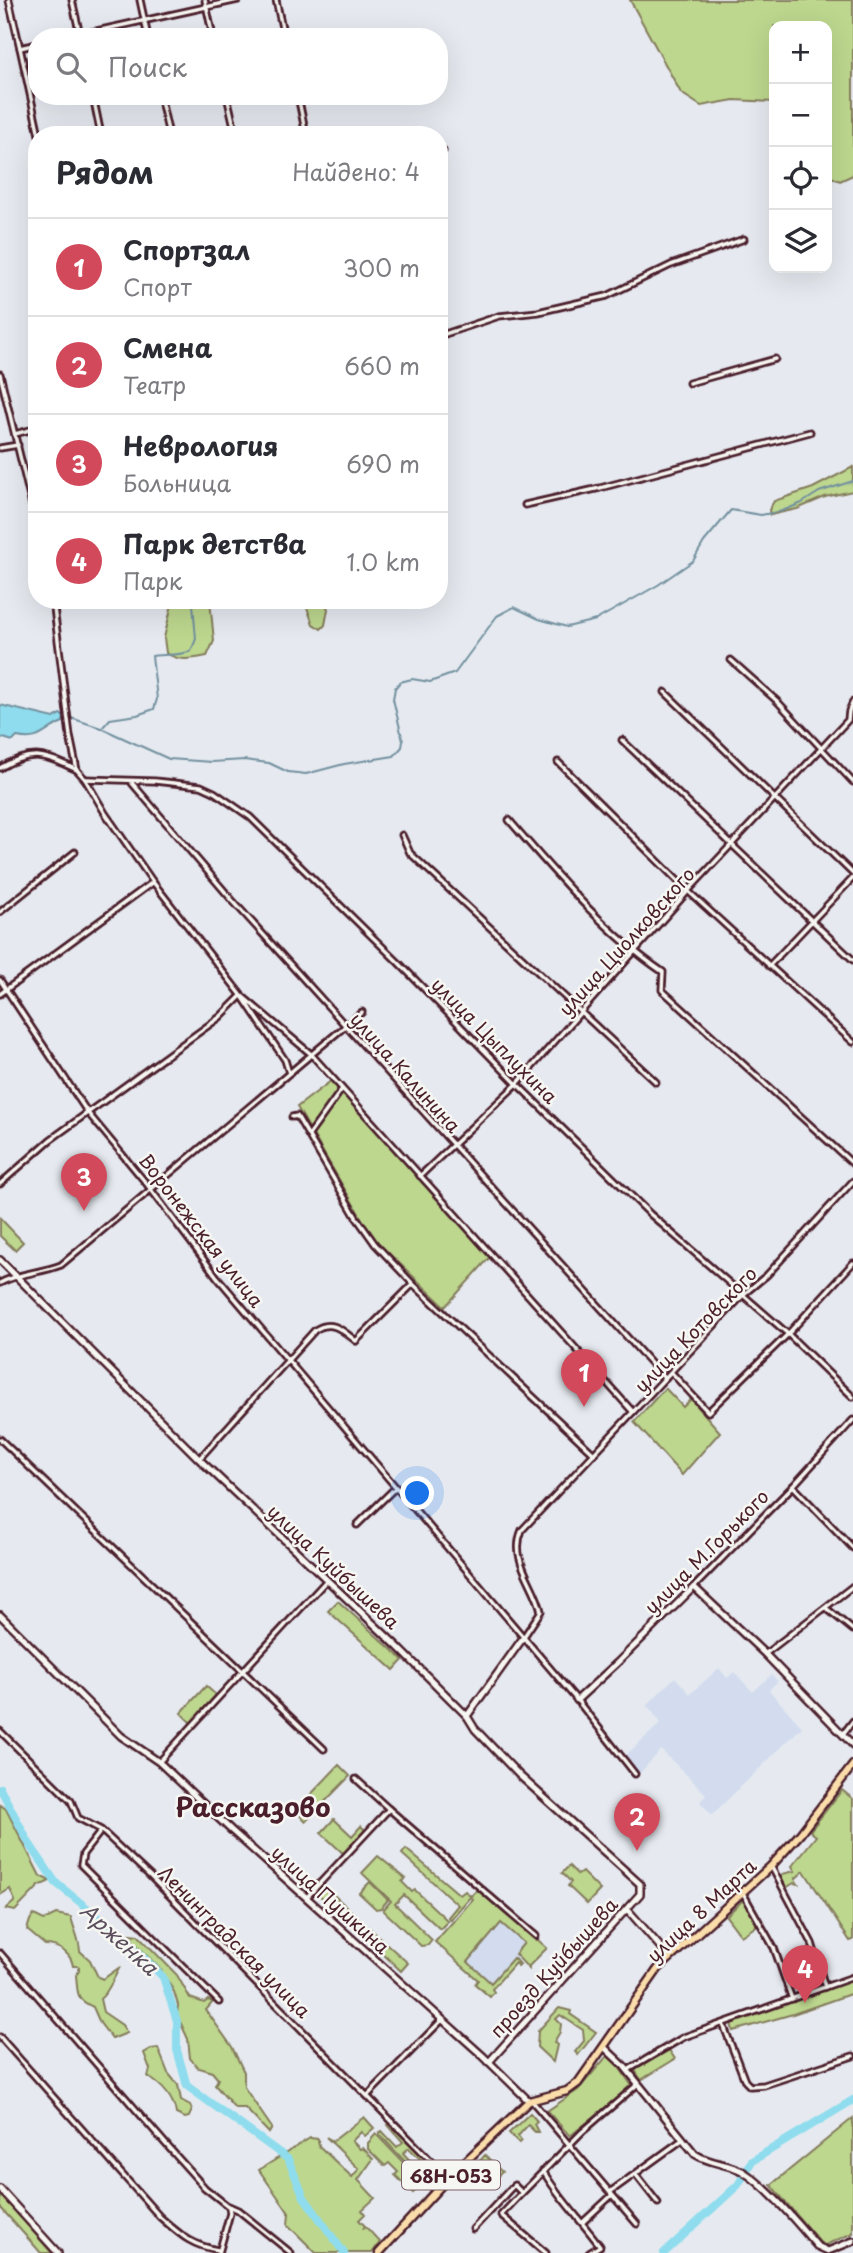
<!DOCTYPE html>
<html lang="ru">
<head>
<meta charset="utf-8">
<style>
  :root { --surface:#fff; --page:#f2f2f3; --text:#2b2b33; --muted:#7c7c81; --line:#e1e1e2; --accent:#d1495b }
  body { margin:0; font-family:"Playpen Sans",sans-serif; background:var(--page); color:var(--text) }
  .controls { position:absolute; right:21px; top:21px; display:grid; overflow:hidden; border-radius:14px; box-shadow:0 7px 28px #0002 }
  .controls button { width:63px; height:63px; display:grid; place-items:center; padding:0; border:0; border-bottom:2px solid var(--line); background:var(--surface); color:var(--text); font:35px sans-serif }
  .you { position:absolute; left:418px; top:1494px; width:24px; height:24px; margin:-18px; border:5px solid #fff; border-radius:50%; background:#1a73e8; box-shadow:0 0 0 10px #1a73e833 }
  .badge { display:grid; place-items:center; width:46px; height:46px; border-radius:50%; background:var(--accent); color:#fff; font-size:23px; font-weight:700 }
  .pin { position:absolute; translate:-50% -58px; filter:drop-shadow(0 2px 4px #0008) }
  .pin::after { content:''; position:absolute; top:37px; width:24px; height:21px; background:inherit; clip-path:polygon(0 0,100% 0,50% 100%) }
  .list { margin:0; padding:0; list-style:none }
  h2 { display:flex; justify-content:space-between; align-items:center; height:91px; margin:0; padding:0 28px; font-size:30px }
  h2 small { font-size:23px; font-weight:400; color:var(--muted) }
  .list li { display:grid; grid-template-columns:46px 1fr auto; gap:21px; align-items:center; box-sizing:border-box; height:98px; padding:0 28px; border-top:2px solid var(--line) }
  .list b { display:block; font-size:26px; white-space:nowrap }
  .list p { margin:0; font-size:23px; white-space:nowrap; color:var(--muted) }
  .list em { font-size:23px; font-style:normal; color:var(--muted) }
  .icon { flex:none; width:38px; height:38px; fill:none; stroke:currentColor; stroke-width:2; stroke-linecap:round; stroke-linejoin:round }
  .map { position:relative; flex:none; width:853px; height:2253px; overflow:hidden }
  .search { position:absolute; background:var(--surface); box-shadow:0 7px 28px #0002; left:28px; top:28px; width:420px; height:77px; display:flex; align-items:center; gap:18px; box-sizing:border-box; padding:0 24px; border-radius:28px; color:var(--muted); font-size:26px }
  .panel { position:absolute; background:var(--surface); box-shadow:0 7px 28px #0002; left:28px; top:126px; width:420px; height:483px; border-radius:28px }
  .map>svg:first-child { display:block }
</style>
</head>
<body>
<div class="map">
<svg width="853" height="2253" viewBox="0 0 853 2253">
  <rect width="100%" height="100%" fill="#e6eaf0"/>
  <filter id="ink" filterUnits="userSpaceOnUse"><feTurbulence type="fractalNoise" baseFrequency=".0143" numOctaves="2"/><feDisplacementMap in="SourceGraphic" scale="14" xChannelSelector="R" yChannelSelector="G"/><feConvolveMatrix kernelMatrix="1 2 1 2 8 2 1 2 1" color-interpolation-filters="sRGB"/></filter>
  <g filter="url(#ink)">
    <g fill="#d2dcee">
      <path d="M719 1668 727 1678 734 1672 753 1692 771 1675 778 1681 769 1690 802 1727 712 1815 700 1802 706 1794 661 1750 639 1774 625 1756 661 1723 647 1705 675 1677 690 1694Z"/>
      <path d="M480 1892 534 1941 490 1991 435 1942Z"/>
    </g>
    <g fill="#bdd78e" stroke="#847b5c" stroke-width="2">
      <path d="M630 0H853V175L840 181 827 175V26H774V102L734 100 701 106 681 93Z"/>
      <path d="M853 467V491L825 497 797 509 770 515 769 510 774 501 813 488Z"/>
      <path d="M173 600H210L214 641 207 656C192 659 179 662 166 653L164 638Z"/>
      <path d="M272 600H324L328 609 325 625 321 629 313 624 305 602 280 607Z"/>
      <path d="M332 1080 491 1256 445 1307 373 1238 297 1107Z"/>
      <path d="M0 1218 23 1242 15 1250 0 1236Z"/>
      <path d="M665 1388 683 1407 691 1399 720 1432 682 1475 634 1422Z"/>
      <path d="M338 1601 403 1660 394 1670 328 1611Z"/>
      <path d="M206 1686 216 1695 191 1723 181 1713Z"/>
      <path d="M339 1765 350 1776 306 1821 295 1811Z"/>
      <path d="M842 1790 853 1799V1940L850 1941 804 1871 795 1879 798 1884 794 1883 784 1889 780 1879 782 1874 795 1871 792 1866 816 1836 810 1831Z"/>
      <path d="M0 1805 6 1809 40 1876 50 1881 39 1886 15 1911 6 1909 15 1901 10 1889 0 1895Z"/>
      <path d="M334 1819 352 1836 361 1826 366 1831 345 1855 321 1833Z"/>
      <path d="M406 1849 460 1895 465 1891 471 1896 479 1888 547 1948 529 1966V1969L515 1954 524 1943 501 1923 468 1962 491 1983 513 1958 520 1964 518 1966 515 1963 492 1989 494 1992 490 1997 475 1984 478 1980 435 1942 473 1899 470 1897 450 1920 448 1917 458 1905 402 1854Z"/>
      <path d="M378 1856 405 1878 402 1882 412 1892 415 1890 448 1921 440 1929 404 1895 395 1904 432 1940 428 1945 421 1946 383 1910 391 1901 362 1873Z"/>
      <path d="M569 1866 578 1875 582 1872 600 1890 587 1904 568 1886 571 1882 562 1873Z"/>
      <path d="M370 1882 388 1900 381 1908 376 1909 359 1893Z"/>
      <path d="M322 1884 365 1924 359 1931 316 1892Z"/>
      <path d="M743 1900 757 1923 755 1927 741 1936 726 1916Z"/>
      <path d="M56 1914 71 1917C74 1930 79 1937 80 1951L90 1960 98 1977 103 1979 120 1967C114 1977 109 1992 100 1999L103 2012 122 2025 127 2033 112 2039 100 2023 93 2007C75 1999 78 1993 76 1975L79 1971V1966H73C71 1953 58 1945 45 1945L27 1930 30 1920 34 1915 44 1920Z"/>
      <path d="M368 1927 408 1963 401 1971 362 1934Z"/>
      <path d="M131 1934 138 1935 177 1975 190 1998 204 2003 208 2000 213 2002 206 2010 232 2047 244 2072V2087L272 2128 269 2133 245 2108H235L215 2085 218 2079 212 2072 198 2068 190 2058 188 2039 177 2015 178 2005 174 1992 161 1970 133 1941Z"/>
      <path d="M853 1980V1993L793 2014 733 2031 731 2023Z"/>
      <path d="M559 2008 571 2011 570 2014 596 2032 578 2055 575 2052 584 2041 583 2030 560 2015 556 2019 561 2024 560 2032 554 2042 557 2045 553 2062 537 2047 538 2031Z"/>
      <path d="M151 2049 158 2048 168 2073 178 2085 181 2100 190 2105 192 2110 189 2117 185 2118 176 2114C174 2098 162 2085 148 2077L150 2069 144 2053Z"/>
      <path d="M669 2050 675 2059 641 2080 635 2070Z"/>
      <path d="M607 2056 612 2057 632 2086 570 2136 547 2111 578 2090Z"/>
      <path d="M530 2113 537 2121 534 2124 538 2132H535L528 2125 518 2136 522 2141 519 2143 509 2133Z"/>
      <path d="M364 2117 374 2128 365 2136 361 2132 352 2141 360 2149 363 2148 373 2159 358 2180 375 2198 362 2210 365 2214 359 2220 365 2226 363 2229 366 2227 380 2242 372 2253H316L288 2225 289 2213 259 2170 310 2138 318 2139 319 2146 352 2177 359 2169 326 2137 333 2141Z"/>
      <path d="M853 2118V2233L823 2246 771 2185Z"/>
      <path d="M391 2122 429 2160 425 2164 409 2148 403 2153 416 2167 413 2170 379 2134 382 2131 397 2147 403 2142 388 2125Z"/>
      <path d="M376 2134 419 2179 413 2185 417 2189 413 2193 395 2175 398 2172 389 2163 385 2166 368 2149V2143Z"/>
      <path d="M485 2155 502 2172 486 2187 470 2171 475 2165 484 2174 488 2171 479 2162Z"/>
      <path d="M0 2194 52 2253H41L0 2207Z"/>
    </g>
    <path fill="#8edced" stroke="#73909f" stroke-width="2" d="M0 705 54 718 60 714 64 717 63 722C43 730 42 742 17 737L13 741 0 737Z"/>
    <g fill="none" stroke-linecap="round" stroke-linejoin="round">
      <g stroke="#73909f" stroke-width="2">
        <path d="M68 717 101 728 169 759 212 762 244 760 269 763 288 772 306 774 344 764 394 756 402 747 403 741 393 699 395 688 400 682 412 679 430 682 455 673 497 616 514 607 539 619 567 627 596 620 658 585 693 561 704 542 731 510 761 515 782 511 802 503 819 492 853 481"/>
        <path d="M103 727 110 719 137 715 154 709 157 699 152 656C167 653 178 657 191 651L196 639 193 604"/>
      </g>
      <g stroke="#8edced" stroke-width="8">
        <path d="M0 1788 29 1843 56 1883 126 1939 163 1977 177 2021V2050L187 2086 288 2159 304 2197 344 2253"/>
        <path d="M664 2253 738 2185 752 2161 853 2100"/>
      </g>
      <defs>
        <g id="minor">
          <path d="M9 0 20 48 37 44"/>
          <path d="M72 0 80 35"/>
          <path d="M140 0 148 37"/>
          <path d="M205 0 213 37"/>
          <path d="M276 0 284 37"/>
          <path d="M69 37 238 0"/>
          <path d="M20 48 39 135"/>
          <path d="M93 96 101 135"/>
          <path d="M160 96 169 135"/>
          <path d="M227 96 236 135"/>
          <path d="M298 96 306 135"/>
          <path d="M439 151H443"/>
          <path d="M439 336 499 316 538 312 607 296 671 265 744 239"/>
          <path d="M0 374 37 526"/>
          <path d="M689 383 775 359"/>
          <path d="M15 434 37 428"/>
          <path d="M0 448 18 445"/>
          <path d="M525 505 600 488 810 432"/>
          <path d="M53 600 70 736 77 770 85 779 105 813 153 882 242 996 285 1060 289 1073"/>
          <path d="M731 660 777 701 853 782"/>
          <path d="M665 692 853 874"/>
          <path d="M622 740 853 960"/>
          <path d="M558 762 688 891 853 1042"/>
          <path d="M0 768C33 749 45 755 77 770"/>
          <path d="M85 779 155 781 201 786 214 792 250 817 398 962 517 1084 650 1214 788 1334 853 1397"/>
          <path d="M132 783 232 900 665 1379"/>
          <path d="M509 820C555 873 605 933 663 972L662 990 853 1164"/>
          <path d="M402 835 410 853 656 1082"/>
          <path d="M0 912 75 852"/>
          <path d="M769 966 853 878"/>
          <path d="M0 980 88 1113 146 1183 217 1277 577 1700 635 1774"/>
          <path d="M0 994 153 882"/>
          <path d="M242 996 311 1054 633 1412"/>
          <path d="M292 1117 297 1116 356 1217 375 1244 413 1284 594 1454"/>
          <path d="M309 1135 342 1089"/>
          <path d="M420 1176 517 1084 688 891 848 720 849 711 853 702"/>
          <path d="M0 1184 50 1140 220 1017 241 996"/>
          <path d="M0 1283C18 1273 41 1273 61 1265L362 1012"/>
          <path d="M671 1372 708 1412 788 1334 853 1263"/>
          <path d="M0 1439 324 1749"/>
          <path d="M199 1459 315 1330C332 1319 342 1330 356 1341L413 1284"/>
          <path d="M793 1486 853 1548"/>
          <path d="M357 1525 395 1488"/>
          <path d="M694 1587 793 1486 853 1420"/>
          <path d="M826 1608 853 1630"/>
          <path d="M523 1638 541 1611C535 1583 509 1560 522 1530L744 1294 767 1275 853 1181"/>
          <path d="M765 1654 853 1586"/>
          <path d="M0 1731 71 1801 78 1818 101 1830 150 1876 448 2178"/>
          <path d="M843 1734 853 1721"/>
          <path d="M159 1762 326 1581"/>
          <path d="M389 1809 536 1936"/>
          <path d="M101 1831 83 1854 81 1865 219 2002"/>
          <path d="M771 1866 812 1943 825 1987"/>
          <path d="M743 1893 774 1948 792 1999"/>
          <path d="M307 1897 389 1809 356 1779"/>
          <path d="M0 1953 171 2150 205 2188 229 2207 230 2213 219 2253"/>
          <path d="M723 2024 745 2081 750 2086 764 2085 853 2056"/>
          <path d="M0 2037 160 2217C181 2235 190 2245 218 2250"/>
          <path d="M628 2070 684 2037 853 1977"/>
          <path d="M368 2095 442 2020"/>
          <path d="M532 2101 637 2224"/>
          <path d="M543 2171C559 2198 581 2220 600 2246L589 2253"/>
          <path d="M636 2175 658 2203"/>
          <path d="M610 2192 682 2140"/>
          <path d="M522 2193 501 2215 546 2253"/>
          <path d="M229 2206 238 2210 291 2253"/>
          <path d="M583 2222 611 2196"/>
          <path d="M473 2229 514 2185 522 2193 582 2132 638 2084"/>
        </g>
        <g id="tertiary">
          <path d="M0 1260 199 1459 398 1647 467 1716 475 1729 519 1775 640 1884V1894L489 2062"/>
          <path d="M577 1700 617 1663 694 1587 765 1654 853 1745"/>
          <path d="M467 1716 523 1638"/>
          <path d="M627 1909 670 1958"/>
          <path d="M605 2048 624 2066 695 2154C710 2164 727 2163 742 2171 766 2185 798 2224 817 2246L828 2251 853 2241"/>
          <path d="M0 2189 58 2253"/>
        </g>
        <path id="secondary" d="M0 1615 121 1736 159 1762 231 1830 483 2056 529 2101"/>
        <path id="primary" d="M379 2253 448 2178 529 2101 567 2091 578 2083 658 1969 771 1866 800 1834 853 1765"/>
      </defs>
      <use href="#minor" stroke="#4a1f2b" stroke-width="9"/>
      <use href="#tertiary" stroke="#4a1f2b" stroke-width="10"/>
      <use href="#secondary" stroke="#4a1f2b" stroke-width="10"/>
      <use href="#primary" stroke="#4a1f2b" stroke-width="11"/>
      <use href="#minor" stroke="#f6f6f2" stroke-width="3.5"/>
      <use href="#tertiary" stroke="#f6f6f2" stroke-width="5"/>
      <use href="#secondary" stroke="#f6f6f2" stroke-width="5"/>
      <use href="#primary" stroke="#faddab" stroke-width="6"/>
    </g>
  </g>
  <g text-anchor="middle" dominant-baseline="central" stroke-width="5" stroke-linejoin="round" paint-order="stroke">
    <rect fill="#f6f6f2" stroke="#7e6067" stroke-width="2" x="402" y="2160.5" width="98" height="29" rx="5"/>
    <g font-size="18" font-weight="bold" fill="#4a1f2b">
      <text x="451" y="2175">68Н-053</text>
    </g>
    <g font-size="19" fill="#4a1f2b" stroke="#f6f6f2">
      <text transform="translate(626 941) rotate(-48)">улица Циолковского</text>
      <text transform="translate(495 1040) rotate(45)">улица Цыплухина</text>
      <text transform="translate(406 1072) rotate(48)">улица Калинина</text>
      <text transform="translate(202 1230) rotate(52)">Воронежская улица</text>
      <text transform="translate(695 1329) rotate(-46)">улица Котовского</text>
      <text transform="translate(706 1551) rotate(-45)">улица М.Горького</text>
      <text transform="translate(334 1566) rotate(43)">улица Куйбышева</text>
      <text transform="translate(331 1899) rotate(42)">улица Пушкина</text>
      <text transform="translate(701 1910) rotate(-43)">улица 8 Марта</text>
      <text transform="translate(235 1941) rotate(45)">Ленинградская улица</text>
      <text transform="translate(553 1967) rotate(-48)">проезд Куйбышева</text>
    </g>
    <g font-size="21" font-style="italic" fill="#5b4e5c" stroke="#f6f6f2">
      <text transform="translate(120 1938) rotate(42)">Арженка</text>
    </g>
    <g font-size="26" font-weight="bold" fill="#4a1f2b" stroke="#f6f6f2">
      <text x="253" y="1806">Рассказово</text>
    </g>
  </g>
</svg>
<div class="controls">
<button>+</button>
<button>−</button>
<button><svg class="icon" aria-label="locate" viewBox="0 0 24 24"><circle cx="12" cy="12" r="6"/><path d="M12 2v4M12 18v4M2 12h4M18 12h4"/></svg></button>
<button><svg class="icon" aria-label="layers" viewBox="0 0 24 24"><path d="M12 4l9 5-9 5-9-5zM3 14l9 5 9-5"/></svg></button>
</div>
<div class="you"></div>
<div class="pin badge" style="left:584px;top:1407px">1</div>
<div class="pin badge" style="left:637px;top:1851px">2</div>
<div class="pin badge" style="left:84px;top:1211px">3</div>
<div class="pin badge" style="left:805px;top:2003px">4</div>
<div class="search"><svg class="icon" aria-label="search" viewBox="0 0 24 24"><circle cx="10" cy="10" r="6"/><path d="M15 15l6 6"/></svg>Поиск</div>
<section class="panel">
<h2>Рядом<small>Найдено: 4</small></h2>
<ul class="list">
<li><span class="badge">1</span><div><b>Спортзал</b><p>Спорт</p></div><em>300 m</em></li>
<li><span class="badge">2</span><div><b>Смена</b><p>Театр</p></div><em>660 m</em></li>
<li><span class="badge">3</span><div><b>Неврология</b><p>Больница</p></div><em>690 m</em></li>
<li><span class="badge">4</span><div><b>Парк детства</b><p>Парк</p></div><em>1.0 km</em></li>
</ul>
</section>
</div>
</body>
</html>
